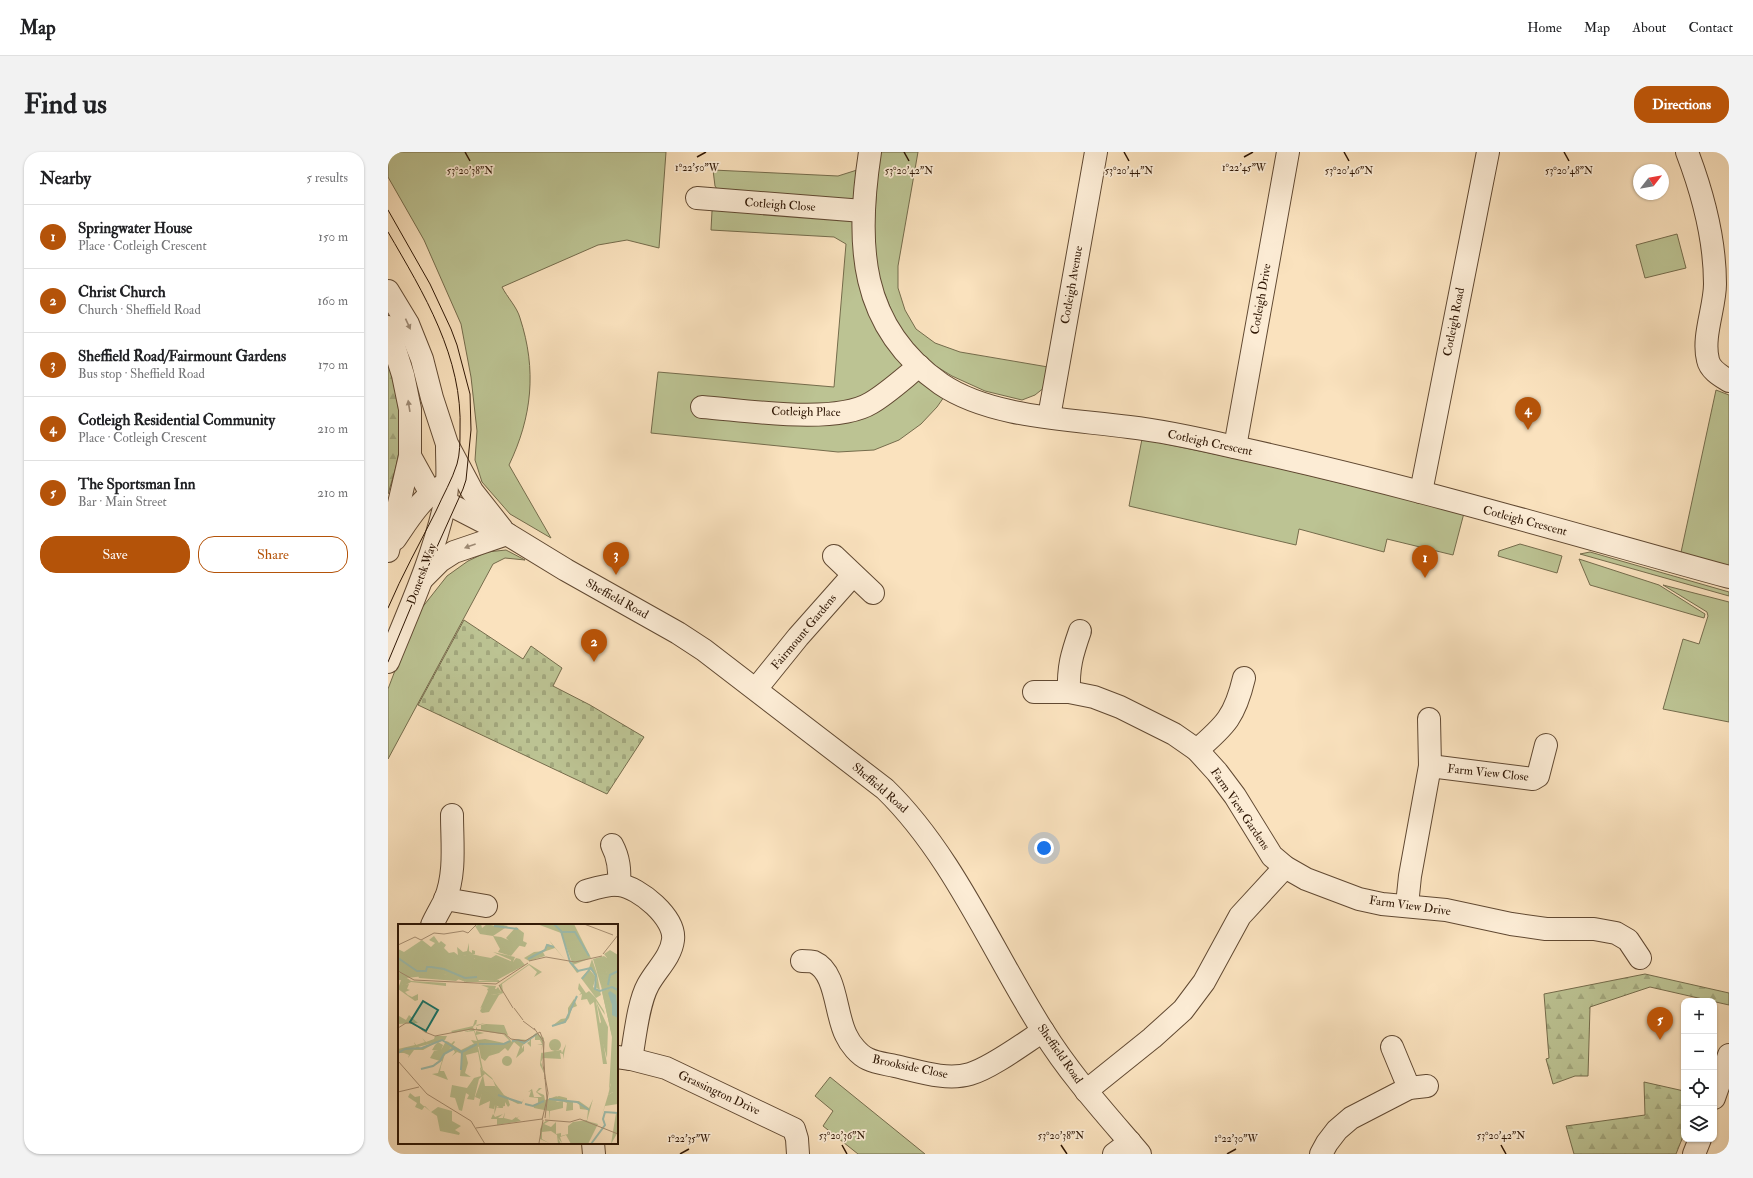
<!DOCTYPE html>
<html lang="en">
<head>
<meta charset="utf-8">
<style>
  :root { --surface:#fff; --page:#f2f2f2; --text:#202124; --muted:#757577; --line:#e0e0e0; --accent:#b45309 }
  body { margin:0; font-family:"IM FELL Double Pica",serif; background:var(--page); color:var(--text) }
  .controls { position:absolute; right:12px; bottom:12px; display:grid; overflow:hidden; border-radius:8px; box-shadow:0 1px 3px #0004 }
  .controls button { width:36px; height:36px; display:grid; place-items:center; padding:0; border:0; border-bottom:1px solid var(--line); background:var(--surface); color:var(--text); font:20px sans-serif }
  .compass { position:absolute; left:1245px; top:12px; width:36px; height:36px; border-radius:50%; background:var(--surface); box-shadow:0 1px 3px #0004; rotate:59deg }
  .you { position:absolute; left:656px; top:696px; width:14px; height:14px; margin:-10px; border:3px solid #fff; border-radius:50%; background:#1a73e8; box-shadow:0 0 0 6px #1a73e833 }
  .badge { display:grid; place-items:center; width:26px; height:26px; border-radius:50%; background:var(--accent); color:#fff; font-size:13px; font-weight:700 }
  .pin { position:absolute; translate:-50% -33px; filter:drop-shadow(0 1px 2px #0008) }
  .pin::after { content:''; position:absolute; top:21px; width:14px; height:12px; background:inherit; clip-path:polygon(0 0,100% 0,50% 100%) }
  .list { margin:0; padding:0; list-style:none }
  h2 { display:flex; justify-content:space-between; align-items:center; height:52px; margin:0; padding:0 16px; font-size:17px }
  h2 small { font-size:13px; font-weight:400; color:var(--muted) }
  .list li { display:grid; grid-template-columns:26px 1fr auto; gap:12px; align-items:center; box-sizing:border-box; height:64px; padding:0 16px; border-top:1px solid var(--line) }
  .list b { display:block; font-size:15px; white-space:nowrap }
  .list p { margin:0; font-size:13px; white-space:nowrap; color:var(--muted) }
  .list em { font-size:13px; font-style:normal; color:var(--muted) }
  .actions { display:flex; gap:8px; padding:12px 16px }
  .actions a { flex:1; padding:9px 0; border:1px solid var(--accent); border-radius:16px; text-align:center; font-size:14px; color:var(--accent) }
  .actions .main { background:var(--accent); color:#fff }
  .icon { flex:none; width:22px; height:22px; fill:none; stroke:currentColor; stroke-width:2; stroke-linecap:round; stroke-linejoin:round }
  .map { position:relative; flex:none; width:1341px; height:1002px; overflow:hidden; border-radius:16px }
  header { display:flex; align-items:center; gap:24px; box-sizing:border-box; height:56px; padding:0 20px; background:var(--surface); border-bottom:1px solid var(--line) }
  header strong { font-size:19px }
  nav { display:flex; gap:22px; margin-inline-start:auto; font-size:14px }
  .intro { display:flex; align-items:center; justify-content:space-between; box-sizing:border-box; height:96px; padding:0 24px }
  h1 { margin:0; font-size:28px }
  .button { padding:10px 18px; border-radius:16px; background:var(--accent); color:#fff; font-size:14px; font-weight:700 }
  main { display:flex; gap:24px; padding:0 24px }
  aside { flex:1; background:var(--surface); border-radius:16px; box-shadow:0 1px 3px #0004 }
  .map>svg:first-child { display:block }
</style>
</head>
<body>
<header>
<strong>Map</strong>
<nav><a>Home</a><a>Map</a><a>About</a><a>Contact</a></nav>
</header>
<div class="intro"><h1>Find us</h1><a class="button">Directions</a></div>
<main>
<aside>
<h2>Nearby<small>5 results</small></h2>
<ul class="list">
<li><span class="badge">1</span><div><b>Springwater House</b><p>Place · Cotleigh Crescent</p></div><em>150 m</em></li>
<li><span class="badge">2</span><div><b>Christ Church</b><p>Church · Sheffield Road</p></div><em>160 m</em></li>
<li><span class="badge">3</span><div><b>Sheffield Road/Fairmount Gardens</b><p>Bus stop · Sheffield Road</p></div><em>170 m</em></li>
<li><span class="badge">4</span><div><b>Cotleigh Residential Community</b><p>Place · Cotleigh Crescent</p></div><em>210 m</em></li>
<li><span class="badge">5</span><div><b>The Sportsman Inn</b><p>Bar · Main Street</p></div><em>210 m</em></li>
</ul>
<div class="actions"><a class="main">Save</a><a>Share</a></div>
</aside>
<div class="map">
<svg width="1341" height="1002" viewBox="0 0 1341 1002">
  <defs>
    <pattern id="forest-firs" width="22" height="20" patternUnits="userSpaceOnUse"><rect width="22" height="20" fill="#bcc393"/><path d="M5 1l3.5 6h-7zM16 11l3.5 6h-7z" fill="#a2a77d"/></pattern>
    <pattern id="cemetery-stones" width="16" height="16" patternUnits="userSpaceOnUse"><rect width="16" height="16" fill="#bcc393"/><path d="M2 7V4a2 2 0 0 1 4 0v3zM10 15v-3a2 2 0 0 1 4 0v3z" fill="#a2a77d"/></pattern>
  </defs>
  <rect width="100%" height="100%" fill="#fae2be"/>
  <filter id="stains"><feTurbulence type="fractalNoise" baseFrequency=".005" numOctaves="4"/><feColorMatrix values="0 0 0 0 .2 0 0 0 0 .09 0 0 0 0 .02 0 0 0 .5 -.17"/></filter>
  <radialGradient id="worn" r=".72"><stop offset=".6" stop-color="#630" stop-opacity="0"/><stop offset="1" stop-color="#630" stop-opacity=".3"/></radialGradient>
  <g fill="#bcc393" stroke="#756c4c">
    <path d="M0 0H278L271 96 239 88 210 93 114 135C119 145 129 155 132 166 149 218 144 265 121 313L163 386 122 362 94 330 87 308 89 279 83 225 73 172 36 88 0 25Z"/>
    <path d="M491 0H530L510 114V136L517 158 528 177 547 191 572 200 660 215 657 235 647 243 634 248 597 239 564 224 533 205 509 172 490 126 485 90Z"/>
    <path d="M325 18 450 24 469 18 466 42V83L469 122 556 245 549 255 533 272 511 288 486 298 450 300 263 281 270 220 446 235 458 92 446 85 323 78 324 59 332 55 333 43 327 34Z"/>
    <path d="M1289 82 1298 116 1257 126 1248 93Z"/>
    <path d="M1328 238 1341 243V418L1292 405Z"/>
    <path d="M754 287 874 312 1076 361 1065 403 999 387 996 400 911 377 908 393 741 354Z"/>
    <path d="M1132 392 1174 404 1169 421 1110 404 1111 399Z"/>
    <path d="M118 398 137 408 117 406 105 412 0 607V537L22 479 33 457 59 424 80 409 99 400Z"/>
    <path d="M1202 400 1341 440V444L1192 402Z"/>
    <path d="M1191 407 1271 433 1317 462 1316 466 1202 433Z"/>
    <path d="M1275 433 1341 450V570L1275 557 1295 487 1311 492 1320 464 1319 460Z"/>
    <path d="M442 925 537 1002H470L435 974 445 959 427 944Z"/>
  </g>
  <g fill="url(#forest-firs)" stroke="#756c4c">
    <path d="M0 196 4 207 14 284 8 315 0 342Z"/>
    <path d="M1257 822 1341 841V853L1262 835 1202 855 1200 924H1187L1165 932 1158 907 1161 906 1156 842Z"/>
    <path d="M1256 930 1296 939V982L1288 1002H1186L1178 974 1257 963Z"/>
  </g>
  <path fill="url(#cemetery-stones)" stroke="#756c4c" d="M76 468 135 507 143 494 174 516 165 534 202 553 256 585 219 642 30 553Z"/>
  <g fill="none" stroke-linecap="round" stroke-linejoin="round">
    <defs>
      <g id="minor">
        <path d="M482 0C468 91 470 174 553 232 603 266 682 267 741 275 776 279 812 287 846 295 1013 331 1177 380 1341 425"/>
        <path d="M1299 0C1315 42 1327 87 1327 132 1327 155 1314 185 1320 208 1322 218 1333 224 1341 229"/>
        <path d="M309 46 475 59"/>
        <path d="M314 255C357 258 447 273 483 251 500 241 516 226 531 214"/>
        <path d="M661 265 708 0"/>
        <path d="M847 295 900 0"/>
        <path d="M1033 340 1100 0"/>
        <path d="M446 404 485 441"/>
        <path d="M368 537 410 485 465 423"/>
        <path d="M646 540H681L706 545 732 555 786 582 809 598 829 620 847 644 884 704 897 715 918 727 971 747 994 752 1058 758 1123 772 1158 777H1206L1228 781 1240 788 1252 806"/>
        <path d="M681 540C680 515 684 502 692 479"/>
        <path d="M809 598C838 573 847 564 856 526"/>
        <path d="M1042 614 1145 627 1150 624 1158 593"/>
        <path d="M224 693C231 706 232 718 231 733"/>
        <path d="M198 739C208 736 220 732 231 733 251 735 288 766 285 788 283 805 268 818 260 833 250 851 247 886 243 907"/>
        <path d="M57 747 98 754"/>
        <path d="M1019 753 1022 724 1042 614 1041 567"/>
        <path d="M44 773C48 764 53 756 57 748 68 721 64 691 64 663"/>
        <path d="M414 809C418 809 423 809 426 810 449 820 447 862 458 883 462 892 471 903 480 907 488 911 498 912 507 914 530 919 558 929 582 922 603 916 635 892 655 879"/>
        <path d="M1004 895 1021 936"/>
        <path d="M229 905 243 907 278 916 406 977 409 987 410 1002"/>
        <path d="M698 939 764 886 795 858 816 830 852 764 897 715"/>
        <path d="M1326 946 1341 903"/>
        <path d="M205 991 206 1002"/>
        <path d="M726 1002 742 990"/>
        <path d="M933 1002 939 991 949 978 963 966 1021 936 1039 934"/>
        <path d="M1306 1002 1312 987"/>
      </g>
      <g id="tertiary">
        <path d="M0 139 20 172 34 207 44 246 59 292 84 339 114 377"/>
        <path d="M0 175 15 223 22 257V304L0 399"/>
        <path d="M22 304 38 333 44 340 57 350 119 382 178 418 290 481 316 498 497 637C565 703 604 799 655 879 683 924 718 962 752 1002"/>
        <path d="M7 387C20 368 34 344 56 333"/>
        <path d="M35 426 52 409 66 400 119 382"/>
        <path d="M0 510C21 458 45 406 57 351 61 333 59 314 59 295"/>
      </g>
    </defs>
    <use href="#minor" stroke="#614932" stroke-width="24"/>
    <use href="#tertiary" stroke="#614932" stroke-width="24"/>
    <use href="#minor" stroke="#fcecd5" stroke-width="22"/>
    <use href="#tertiary" stroke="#fcecd5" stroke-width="22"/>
    <g stroke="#2e1604" stroke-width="1">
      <path d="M0 58 42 132 63 177 69 193 82 242 83 278 78 328 75 337 35 426 0 510"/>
      <path d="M0 80C36 142 75 205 72 279 72 289 72 302 69 312 64 328 55 343 48 359 32 391 14 423 0 456"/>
    </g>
  </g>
  <defs><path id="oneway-solid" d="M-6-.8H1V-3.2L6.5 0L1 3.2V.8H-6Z"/></defs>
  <g fill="#9f8c77">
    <use href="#oneway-solid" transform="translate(20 172) rotate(65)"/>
    <use href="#oneway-solid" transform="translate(21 254) rotate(-99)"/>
    <use href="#oneway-solid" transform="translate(82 394) rotate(160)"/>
  </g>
  <path fill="none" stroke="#2e1604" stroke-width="1.5" d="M77 0 82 9M516 0 521 9M736 0 741 9M956 0 961 9M1176 0 1181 9M309 5 318 0M856 5 865 0M454 993 459 1002M673 993 679 1002M1113 993 1118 1002M292 1002 301 997M839 1002 848 997"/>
  <g text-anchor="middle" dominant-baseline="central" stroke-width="3.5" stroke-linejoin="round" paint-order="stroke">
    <g font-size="12" fill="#2e1604" stroke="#fcecd5">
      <text transform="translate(392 53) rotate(4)">Cotleigh Close</text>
      <text transform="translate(684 133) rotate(-80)">Cotleigh Avenue</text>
      <text transform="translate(873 147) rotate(-80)">Cotleigh Drive</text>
      <text transform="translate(1066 170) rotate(-79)">Cotleigh Road</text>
      <text transform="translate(418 260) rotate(1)">Cotleigh Place</text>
      <text transform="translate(822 291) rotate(12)">Cotleigh Crescent</text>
      <text transform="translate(1137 369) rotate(15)">Cotleigh Crescent</text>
      <text transform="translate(34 422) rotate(-70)">Donetsk Way</text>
      <text transform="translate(229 447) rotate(29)">Sheffield Road</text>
      <text transform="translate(416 480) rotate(-50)">Fairmount Gardens</text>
      <text transform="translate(1100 621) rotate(6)">Farm View Close</text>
      <text transform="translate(492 636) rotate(41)">Sheffield Road</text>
      <text transform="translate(852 657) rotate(56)">Farm View Gardens</text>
      <text transform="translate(1022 754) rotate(8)">Farm View Drive</text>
      <text transform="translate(672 902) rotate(55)">Sheffield Road</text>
      <text transform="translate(522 915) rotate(12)">Brookside Close</text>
      <text transform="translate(331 941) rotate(25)">Grassington Drive</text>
    </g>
  </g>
  <g transform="translate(10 772)">
    <rect width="220" height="220" fill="#fae2be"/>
    <path d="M83 0 84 4 89 0 97 2 98 0H110L105 1 110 2 95 12 82 10 77 2ZM139 0H176L193 34 175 41 181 48 179 49 171 38 175 41 163 9ZM118 3 126 9 125 17 129 19 127 23 114 20 108 14ZM36 12 41 19 43 17 48 21 46 24 51 29 56 28 60 31 59 23 65 28 69 27 71 19V27L74 29V26L77 27V30L65 32 75 35 82 32 93 34 98 31 115 38 118 34 122 35 127 41 97 57 63 55 68 58 46 50 8 54 15 58 11 56 4 61 11 60 9 65 12 66 7 68 10 71 14 73 20 70V76L17 77 0 65 3 56H0V52L3 51 0 46V25L6 28 24 16 33 23 37 19 31 16ZM151 16 168 37 157 24 145 28 147 32 131 37 126 34 136 28 146 27 149 20 155 22ZM212 26 220 31V170L215 168 210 171 213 159 215 118 204 67 213 64 204 66 203 62 209 47V34L206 30ZM131 40 144 48 136 53 139 48 131 41 104 60 105 69 93 71 100 63 103 68 101 61ZM191 45 198 53 195 63 202 67 203 71 198 74 183 54ZM181 59 188 69 191 67 197 73 206 87 207 91 198 77 209 140H205L196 78 192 81 189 75 183 76 184 70 181 71 183 69 180 65ZM11 91 20 99 0 100 1 92 8 96ZM77 96H79L78 101 87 99 79 102 77 100V101L75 103 78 110V107L86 109 78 111 80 116 87 115 106 119 112 117 106 111H108L114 118 119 115 130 116 124 122V125L126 121V127L118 134 122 123 116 118 110 127 107 124 101 129 91 132 87 137 83 134 80 118 71 124V122L76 120 73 116 79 117 76 107 66 108 76 105 55 109 53 107 75 102ZM88 100 106 101 110 111 78 106V104L79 103V105H83V101ZM138 109 146 114 143 129 163 126 164 129 168 120 165 135V130L162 129 163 135 145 134 143 138 147 151 142 141 144 121H139L144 120 142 116H137V111L133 114V123L129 119 132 117 131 115ZM37 112H49L47 116 0 128V125L17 121 16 118 18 121 27 118 24 114 28 118 36 115ZM48 117 53 120 56 117 57 118 42 137 32 134 36 127H40L34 126 37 121 40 118 45 121 43 126ZM104 137a5 5 0 1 1 10 0a5 5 0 1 1-10 0ZM82 143 87 150 81 155 76 176 69 175 71 171 68 169 64 187 61 186 57 174 52 173 54 161 69 164 76 154 83 152ZM85 162H97L104 173 105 184H97L102 183 97 181 96 185 91 184 92 177 81 182ZM141 164H144L139 168 146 171 147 176 159 172 156 178 165 177V184L152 187 151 196V187L136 184 135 181 140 180V174L131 173 133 167 130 168 134 165 136 173H144L138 168ZM40 183 54 187V197L63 202 57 206 62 209 61 211 42 207 39 192 33 188ZM107 188 106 194 114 196 118 193 119 196 118 194 122 192 119 194 123 197 99 201V195H93L95 190 97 193 105 190 100 194H105Z" fill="#bcc393"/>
    <path d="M95 12 103 13 122 21 113 32 100 28 102 25ZM27 20 22 26 24 28 22 34 27 31 26 27H33L31 23 39 29 34 32H38L36 36 52 38 47 40 53 45 63 46 55 50 43 46 48 45 46 40 36 37 34 44 27 46V43L24 44V38L14 34V37L13 34 8 31 17 24ZM42 27 58 33 74 30 82 32 79 36 76 34V39L69 38V41L60 42 53 39 56 33ZM95 28 117 33 115 38 120 41 114 48 113 36ZM206 32 209 34V47L208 56 203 62 195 35ZM194 35 199 50 202 66 197 63 199 53 191 44ZM74 41 75 49 77 48 81 57 101 56 102 58H68L61 55 58 57 21 54 20 51 39 46 46 50 59 52ZM0 48 13 57 48 59V62L13 58 6 62 4 61 8 54 0 52ZM217 48H220V60L212 62 211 54ZM83 61 98 62 97 65H100L99 68 93 71 105 69 101 71 91 88 84 89 82 87 84 83 82 85 90 67 89 65 91 64ZM204 68 208 69 211 81 220 152 217 162 215 164 213 159 211 166 214 112ZM176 75 179 82 174 84 171 94 167 99 154 102 163 95 170 94V84ZM198 77 210 103 209 134 200 102 203 98ZM83 116 82 119 87 120 80 123 85 146 94 154 97 159 106 171 117 177 124 178 126 175 124 179 120 180 110 175 112 181 110 183 107 178V182L102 183 99 182 96 191 97 181 103 182 104 173 101 172 95 156 86 149 83 144 80 128 68 131 70 139 67 149 73 153 62 152 64 130 59 128 54 132 57 128 55 125 47 130 43 142 42 147H46L50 156 34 150 40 149 44 137 36 140 42 136 48 126 53 124 49 117 63 126ZM41 117 25 126H16L10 134 11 131 6 129H0L6 125H17L19 121 22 124ZM85 151 87 162 82 175 77 173ZM220 165V180L207 182 204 191 210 171ZM12 169 17 173 22 172V179L33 188 27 182 24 186 17 183 19 179 10 173ZM161 172 169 174V178L181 177 191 184 195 175 189 197 200 200 190 220H173L168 211 162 213 164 219 160 214 163 220H160L159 211 153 207 144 208V215L151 219 142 215V205L145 199 148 197H151L146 200 153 203 158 198V210L163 209V212L170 210V202L175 198 189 196 190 186 182 185 181 179 175 178V186L168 187 169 179 161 176 156 179 155 174ZM218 189H220V208L213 220Z" fill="#bcc393"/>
    <path d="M151 121a6 6 0 1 1 12 0a6 6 0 1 1-12 0Z" fill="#bcc393"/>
    <path d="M212 67 218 71 220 94 214 91V81L210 69Z" fill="#9ebeaf"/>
    <path fill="none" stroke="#9ebeaf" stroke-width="2" d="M156 0 163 7 172 38 180 47 193 44 198 52 197 65 202 67 214 63 220 66M96 2 120 5M163 8H177L191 32M0 34 19 47H28L29 43H33L46 45 67 54 79 53M130 35 147 26 149 21 156 23M184 55 192 45M210 61 212 51 220 47M154 102 167 98 179 72M114 117 120 116 126 119 139 110M81 120H106L112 117M0 129 7 125 24 124 44 116 57 124M23 145 35 142 42 137 46 130 57 124 64 128 79 120M63 146 64 128M100 171 124 179M151 175 179 178 191 186M127 180 135 182 146 177M193 220 207 201 205 195 207 188 220 189"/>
    <path fill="none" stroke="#a89074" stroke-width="1" d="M186 0 215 11M0 21 17 13 23 16 36 9 46 10 65 7 70 9 79 0M205 30 220 11M131 37 148 33 177 38 204 32M0 47 16 56 98 60M98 60 130 39M101 61 115 84M116 84 125 96M125 97 137 106M0 104 8 99H15L27 108 37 112 73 105 107 110 113 115 127 117 142 108 146 118 145 141 150 169 147 194M136 104 145 117 147 155M0 137 29 170 73 197 87 220M0 168 21 163M144 196 149 175 147 154M147 196 172 198 182 195 220 210M78 204 144 195M141 219 145 196"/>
    <path fill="#0f766e" fill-opacity="0.15" stroke="#0f766e" stroke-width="2" d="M25 77 40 86 28 107 12 98Z"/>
    <rect width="220" height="220" fill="none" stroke="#2e1604" stroke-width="2"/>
  </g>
  <g font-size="10" text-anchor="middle" fill="#2e1604" stroke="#fcecd5" stroke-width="3.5" stroke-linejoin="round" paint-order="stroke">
    <text x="856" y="19">1°22'45"W</text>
    <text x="309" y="19">1°22'50"W</text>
    <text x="82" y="22">53°20'38"N</text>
    <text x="521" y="22">53°20'42"N</text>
    <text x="741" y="22">53°20'44"N</text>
    <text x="961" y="22">53°20'46"N</text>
    <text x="1181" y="22">53°20'48"N</text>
    <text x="454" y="987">53°20'36"N</text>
    <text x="673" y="987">53°20'38"N</text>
    <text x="1113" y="987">53°20'42"N</text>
    <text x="301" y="990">1°22'35"W</text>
    <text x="848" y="990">1°22'30"W</text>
  </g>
  <rect width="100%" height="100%" filter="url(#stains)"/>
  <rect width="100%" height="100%" fill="url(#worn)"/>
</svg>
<div class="controls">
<button>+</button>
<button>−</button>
<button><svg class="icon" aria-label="locate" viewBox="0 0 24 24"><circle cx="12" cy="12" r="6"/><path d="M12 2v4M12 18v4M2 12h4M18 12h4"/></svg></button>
<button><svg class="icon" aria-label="layers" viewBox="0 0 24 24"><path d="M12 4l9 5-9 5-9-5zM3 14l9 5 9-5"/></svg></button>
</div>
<svg class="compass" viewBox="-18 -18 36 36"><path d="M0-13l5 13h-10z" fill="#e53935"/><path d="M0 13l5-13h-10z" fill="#757577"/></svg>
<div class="you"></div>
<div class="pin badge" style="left:1037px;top:426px">1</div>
<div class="pin badge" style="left:206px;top:510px">2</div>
<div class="pin badge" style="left:228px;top:423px">3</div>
<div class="pin badge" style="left:1140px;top:278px">4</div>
<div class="pin badge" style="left:1272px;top:888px">5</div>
</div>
</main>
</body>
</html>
